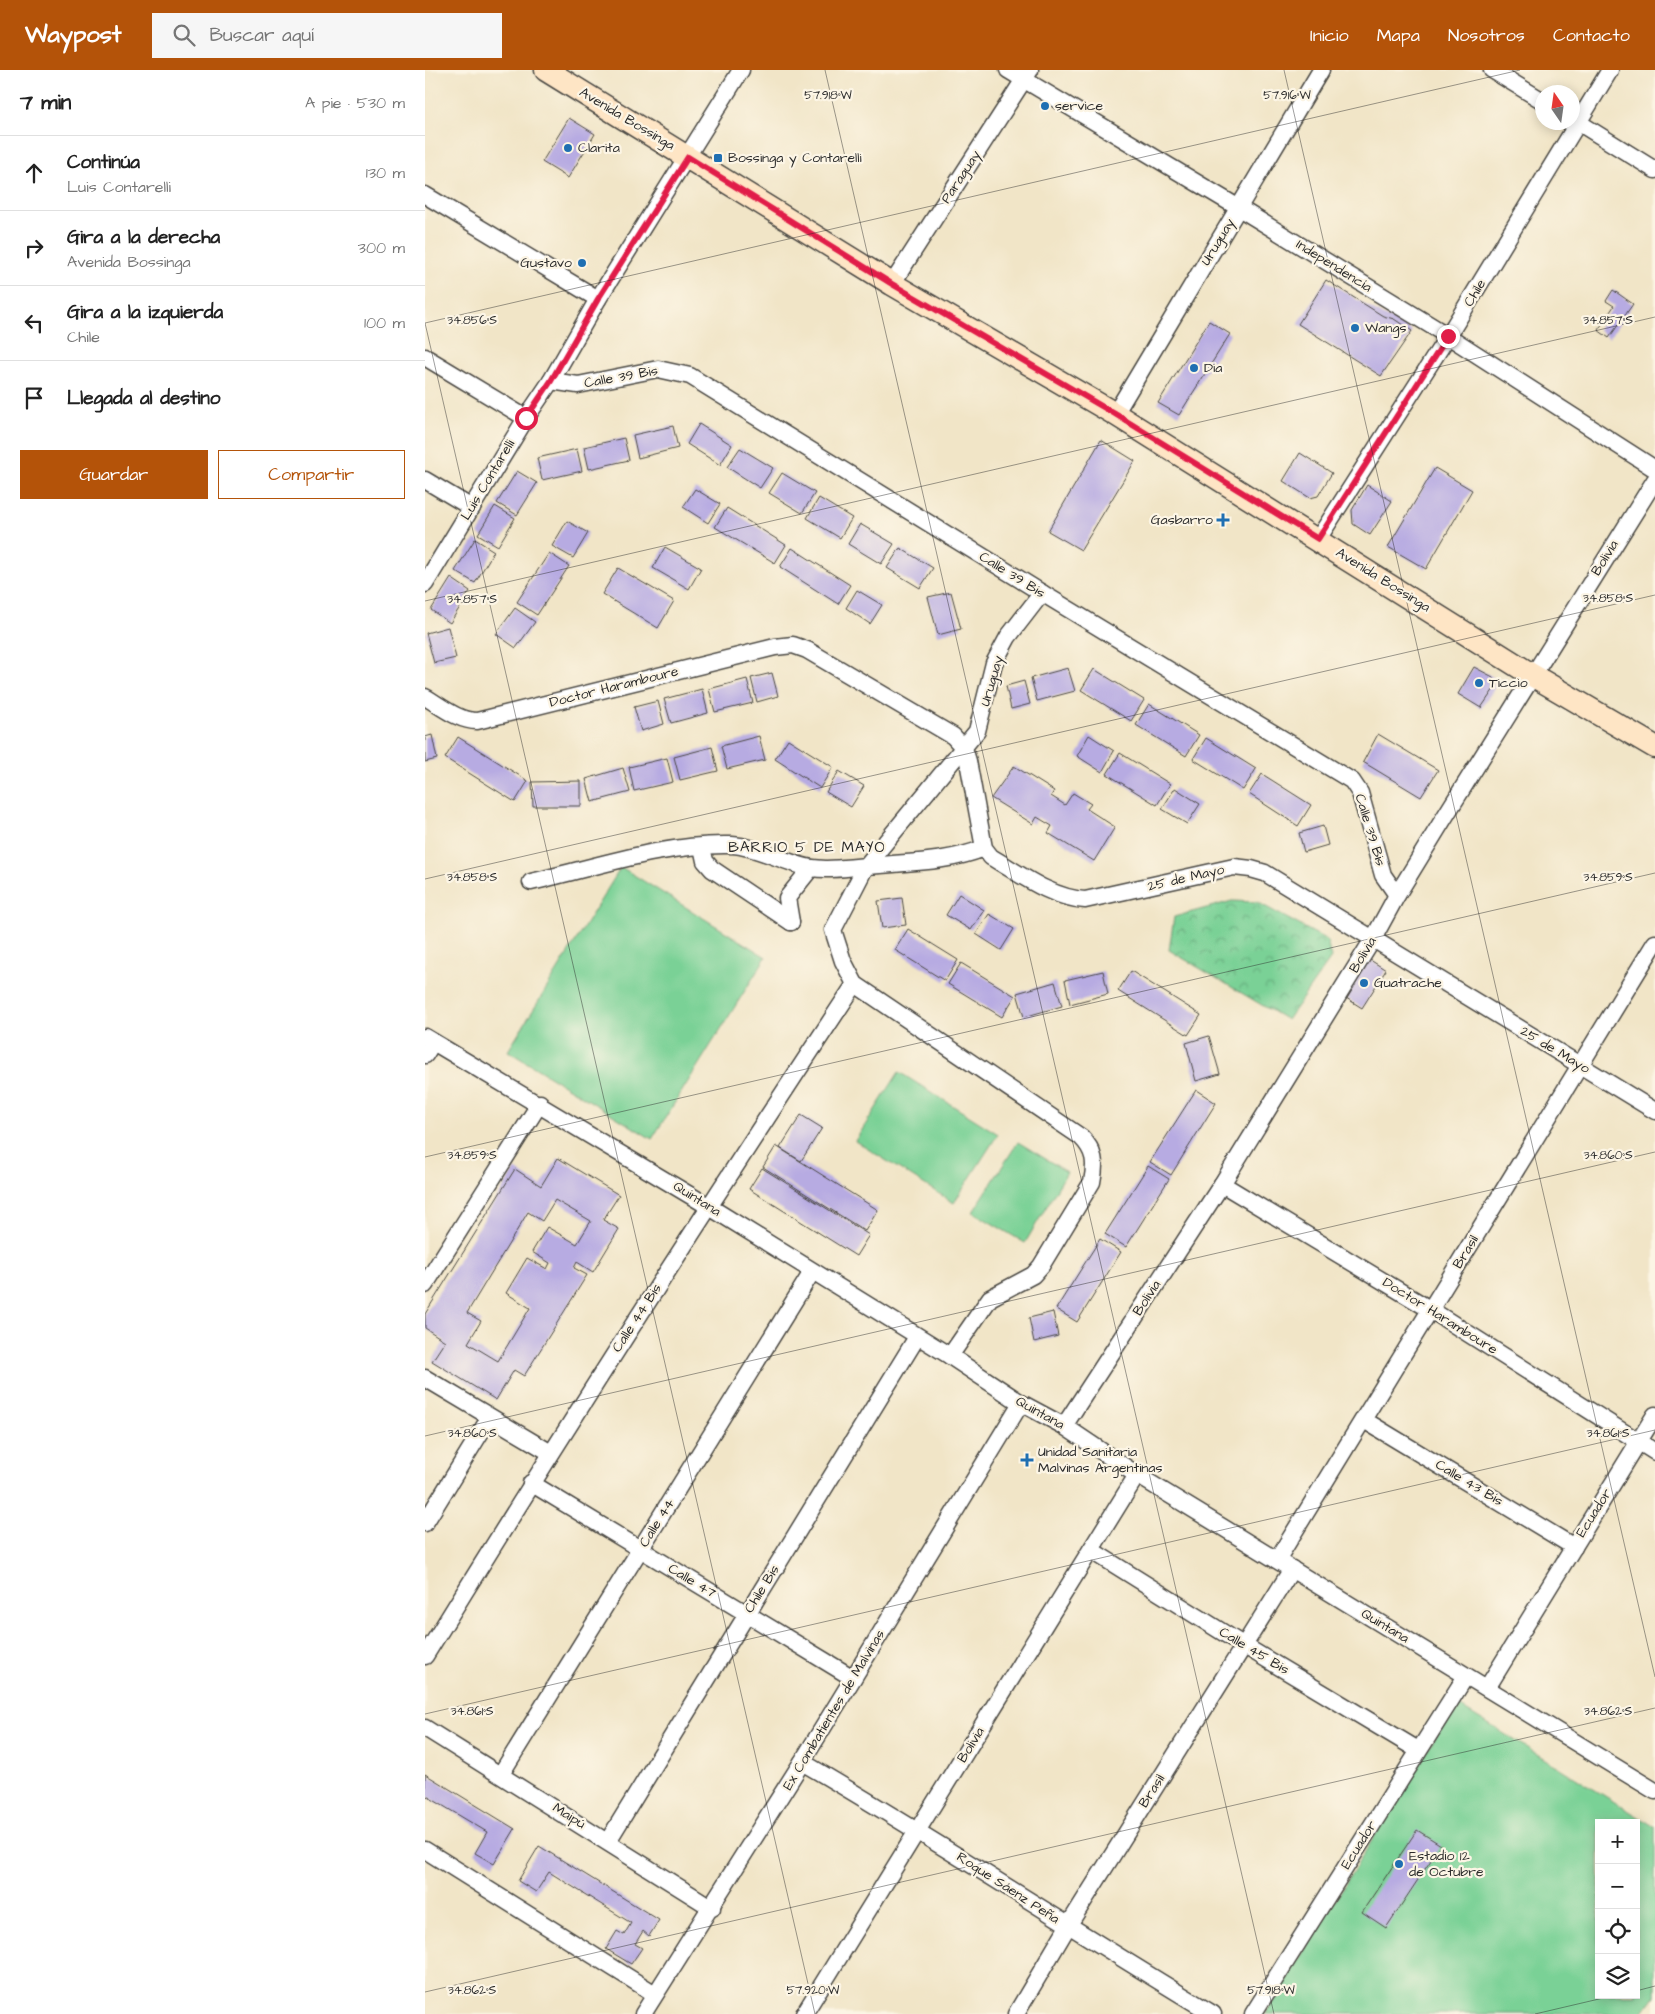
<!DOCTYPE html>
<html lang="es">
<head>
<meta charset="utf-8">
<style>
  :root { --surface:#fff; --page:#f6f6f6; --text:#222; --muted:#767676; --line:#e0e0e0; --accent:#b45309 }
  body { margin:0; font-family:"Architects Daughter",sans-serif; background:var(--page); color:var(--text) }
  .controls { position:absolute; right:15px; bottom:15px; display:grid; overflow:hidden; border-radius:0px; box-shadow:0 2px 12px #0003 }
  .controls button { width:45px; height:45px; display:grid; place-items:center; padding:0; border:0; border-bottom:1px solid var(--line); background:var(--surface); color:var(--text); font:25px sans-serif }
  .compass { position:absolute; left:1110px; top:15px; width:45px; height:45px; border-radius:50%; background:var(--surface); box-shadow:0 2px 12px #0003; rotate:347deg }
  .stop { position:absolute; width:15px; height:15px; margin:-11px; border:4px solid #e11d48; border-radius:50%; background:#fff }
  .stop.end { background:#e11d48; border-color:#fff; box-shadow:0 1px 5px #0008 }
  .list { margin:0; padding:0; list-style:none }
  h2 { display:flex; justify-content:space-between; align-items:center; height:65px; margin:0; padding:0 20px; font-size:21px }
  h2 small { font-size:16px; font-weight:400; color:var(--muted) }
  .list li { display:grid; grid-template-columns:32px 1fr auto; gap:15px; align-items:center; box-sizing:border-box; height:75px; padding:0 20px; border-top:1px solid var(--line) }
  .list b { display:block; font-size:19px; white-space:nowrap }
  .list p { margin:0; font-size:16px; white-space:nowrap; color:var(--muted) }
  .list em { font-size:16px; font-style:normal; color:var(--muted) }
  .actions { display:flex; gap:10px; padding:15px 20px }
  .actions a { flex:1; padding:11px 0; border:1px solid var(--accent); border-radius:0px; text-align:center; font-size:18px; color:var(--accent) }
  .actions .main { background:var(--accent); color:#fff }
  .icon { flex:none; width:28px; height:28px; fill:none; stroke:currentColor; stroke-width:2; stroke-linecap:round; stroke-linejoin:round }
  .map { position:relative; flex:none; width:1230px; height:1944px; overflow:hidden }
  header { display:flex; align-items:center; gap:30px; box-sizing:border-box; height:70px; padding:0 25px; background:var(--accent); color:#fff }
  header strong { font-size:24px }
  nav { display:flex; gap:28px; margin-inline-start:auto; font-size:18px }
  .search { width:350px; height:45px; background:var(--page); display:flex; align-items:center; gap:12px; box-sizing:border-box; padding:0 18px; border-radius:0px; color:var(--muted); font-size:19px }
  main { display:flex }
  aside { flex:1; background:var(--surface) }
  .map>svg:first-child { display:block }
</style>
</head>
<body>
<header>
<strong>Waypost</strong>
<div class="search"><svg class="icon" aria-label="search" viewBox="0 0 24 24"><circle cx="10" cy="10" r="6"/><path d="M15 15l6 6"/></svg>Buscar aquí</div>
<nav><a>Inicio</a><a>Mapa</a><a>Nosotros</a><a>Contacto</a></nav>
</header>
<main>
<aside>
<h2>7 min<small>A pie · 530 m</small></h2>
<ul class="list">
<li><svg class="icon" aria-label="ahead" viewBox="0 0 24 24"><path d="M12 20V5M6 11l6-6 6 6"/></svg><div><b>Continúa</b><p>Luis Contarelli</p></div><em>130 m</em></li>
<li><svg class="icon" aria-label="right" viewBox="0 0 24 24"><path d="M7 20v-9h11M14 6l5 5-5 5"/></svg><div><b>Gira a la derecha</b><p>Avenida Bossinga</p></div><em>300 m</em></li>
<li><svg class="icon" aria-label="left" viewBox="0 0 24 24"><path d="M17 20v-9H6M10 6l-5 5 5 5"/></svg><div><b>Gira a la izquierda</b><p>Chile</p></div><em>100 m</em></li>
<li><svg class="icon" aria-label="arrive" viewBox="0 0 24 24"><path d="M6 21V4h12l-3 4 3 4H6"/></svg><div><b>Llegada al destino</b></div></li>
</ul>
<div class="actions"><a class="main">Guardar</a><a>Compartir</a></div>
</aside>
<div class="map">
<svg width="1230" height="1944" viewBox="0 0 1230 1944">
  <defs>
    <pattern id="park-crowns" width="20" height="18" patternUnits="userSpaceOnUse" patternTransform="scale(1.25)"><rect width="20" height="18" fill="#7ad196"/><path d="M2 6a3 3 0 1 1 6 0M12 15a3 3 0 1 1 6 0" fill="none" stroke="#64aa7b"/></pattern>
  </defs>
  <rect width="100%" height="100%" fill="#fcf5e5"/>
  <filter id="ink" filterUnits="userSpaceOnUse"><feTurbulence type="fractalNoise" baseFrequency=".02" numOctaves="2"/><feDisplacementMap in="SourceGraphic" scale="10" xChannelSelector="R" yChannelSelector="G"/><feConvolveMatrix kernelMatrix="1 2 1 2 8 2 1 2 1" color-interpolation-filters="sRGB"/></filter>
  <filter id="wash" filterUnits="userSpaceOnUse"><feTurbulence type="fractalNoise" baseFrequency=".0096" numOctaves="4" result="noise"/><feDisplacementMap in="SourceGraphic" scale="20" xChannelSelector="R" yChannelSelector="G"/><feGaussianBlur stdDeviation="1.12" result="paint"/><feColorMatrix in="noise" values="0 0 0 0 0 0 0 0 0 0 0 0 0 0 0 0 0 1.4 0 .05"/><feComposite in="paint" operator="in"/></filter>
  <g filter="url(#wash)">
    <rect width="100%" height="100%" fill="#f1e5c7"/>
    <g fill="#7ad196" stroke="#527e60" fill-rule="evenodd">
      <path d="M196 797 341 887 227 1069 83 981Z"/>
      <path d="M474 1002 573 1064 529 1133 430 1071Z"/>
      <path d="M593 1072 642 1102 600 1173 548 1142Z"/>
      <path d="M1031 1634 1230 1757V1926L1217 1944H840ZM1174 1753H1211V1925H1174Z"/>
    </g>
    <path fill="url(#park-crowns)" stroke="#527e60" d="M807 831 832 832 902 870 906 888 862 950 744 880 749 847Z"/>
    <g id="blocks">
      <g fill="#b7abe2" fill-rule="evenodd">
        <path d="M144 48 170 64 143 108 117 92Z"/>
        <path d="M901 210 958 246 969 249 987 261 956 306 873 254Z"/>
        <path d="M1188 220 1208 234 1184 268 1173 260 1189 236 1181 231Z"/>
        <path d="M784 251 805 264 754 345 733 333Z"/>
        <path d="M274 354 307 375 295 395 262 374Z"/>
        <path d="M248 356 253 378 213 388 208 365Z"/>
        <path d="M199 368 204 390 164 399 159 377Z"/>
        <path d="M676 370 710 391 656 480 623 461Z"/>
        <path d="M315 378 348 398 335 418 302 397Z"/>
        <path d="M152 379 157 401 117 410 112 388Z"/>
        <path d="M875 383 907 403 893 426 885 428 858 411Z"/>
        <path d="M1010 398 1047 420 1001 499 963 477Z"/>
        <path d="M92 401 112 413 92 445 72 433Z"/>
        <path d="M357 403 390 423 377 443 344 423Z"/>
        <path d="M942 415 967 431 945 465 928 454 927 440Z"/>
        <path d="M270 419 295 434 283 453 258 437Z"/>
        <path d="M394 428 427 448 415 468 382 448Z"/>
        <path d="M70 436 90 448 73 476 53 464Z"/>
        <path d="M302 438 361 475 350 493 290 457Z"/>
        <path d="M142 451 163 463 148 488 127 476Z"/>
        <path d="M435 454 469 474 456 494 423 474Z"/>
        <path d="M50 469 69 481 50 513 30 501Z"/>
        <path d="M240 477 276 498 264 519 228 498Z"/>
        <path d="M367 478 425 515 413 534 355 497Z"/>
        <path d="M475 478 508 498 495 518 462 498Z"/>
        <path d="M124 483 144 496 112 545 92 532Z"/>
        <path d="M193 498 249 531 233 558 177 524Z"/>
        <path d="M26 508 45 521 25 553 6 540Z"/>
        <path d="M432 520 457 535 445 554 421 538Z"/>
        <path d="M526 522 536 559 513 565 503 527Z"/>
        <path d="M90 538 110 552 91 578 71 564Z"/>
        <path d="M23 557 31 588 9 593 1 563Z"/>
        <path d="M1049 597 1068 607 1069 619 1056 638 1033 624Z"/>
        <path d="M643 598 650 621 612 631 606 608Z"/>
        <path d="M669 599 719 630 706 651 656 620Z"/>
        <path d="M347 603 353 626 332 632 326 608Z"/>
        <path d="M322 609 328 633 290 642 284 619Z"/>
        <path d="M599 611 605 634 586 639 581 616Z"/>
        <path d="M277 619 283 643 246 653 239 629Z"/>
        <path d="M233 631 239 654 216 661 209 637Z"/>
        <path d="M724 634 774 665 761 686 711 655Z"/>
        <path d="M953 664 1013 700 996 727 938 692Z"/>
        <path d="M7 665 12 689 0 692V667Z"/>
        <path d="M664 665 689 681 677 702 652 686Z"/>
        <path d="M334 666 340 690 302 699 296 676Z"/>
        <path d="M33 667 103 711 90 732 20 688Z"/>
        <path d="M781 668 831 699 818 720 768 689Z"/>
        <path d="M363 669 408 697 395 718 350 689Z"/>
        <path d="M287 677 293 701 255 710 249 687Z"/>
        <path d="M695 683 745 714 732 735 682 704Z"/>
        <path d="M242 688 248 712 209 721 204 697Z"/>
        <path d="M589 696 629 721 626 726 640 735 648 723 666 734 662 739 690 757 669 791 623 763 627 756 612 747 608 754 566 728Z"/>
        <path d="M198 698 205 722 167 732 161 709Z"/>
        <path d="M414 701 439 716 426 737 401 722Z"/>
        <path d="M837 704 886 735 873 756 824 724Z"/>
        <path d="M156 711V736H108L107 712Z"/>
        <path d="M750 718 775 734 762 754 737 739Z"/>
        <path d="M898 756 903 775 879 782 874 763Z"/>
        <path d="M534 824 559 840 546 860 521 845Z"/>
        <path d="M477 828 481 855 457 858 453 831Z"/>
        <path d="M564 844 589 859 576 880 551 864Z"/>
        <path d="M483 859 533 890 520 911 470 880Z"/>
        <path d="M942 888 961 900 937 938 918 926Z"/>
        <path d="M536 893 590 926 577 947 523 914Z"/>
        <path d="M678 901 683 924 645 934 640 910Z"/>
        <path d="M706 901 776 945 763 965 693 921Z"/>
        <path d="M630 912 637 936 599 947 592 923Z"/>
        <path d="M784 966 795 1004 771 1011 761 973Z"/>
        <path d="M771 1020 791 1033 746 1105 725 1092Z"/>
        <path d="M376 1045 397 1058 376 1091 355 1078Z"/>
        <path d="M351 1076 453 1140 440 1161 338 1097Z"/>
        <path d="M133 1088 194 1125 178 1150 194 1159 168 1202 152 1192 149 1198 162 1205 99 1306 89 1300 71 1330 7 1291 20 1271 0 1258V1244L90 1099 116 1116ZM130 1130 166 1151 152 1174 122 1157 107 1182 125 1193 122 1199 102 1188 81 1223 105 1238 73 1291 43 1273 56 1251 42 1243 103 1142 117 1151Z"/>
        <path d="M723 1096 744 1109 701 1177 680 1164Z"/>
        <path d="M337 1098 444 1165 431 1186 324 1119Z"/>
        <path d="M675 1169 696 1182 652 1252 631 1239Z"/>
        <path d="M628 1242 633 1266 609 1272 604 1248Z"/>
        <path d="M0 1704 90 1759 69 1794 50 1783 62 1762 0 1725Z"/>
        <path d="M992 1760 1016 1775 961 1858 937 1842Z"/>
        <path d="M114 1776 234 1850 224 1866 218 1861 210 1874 217 1878 206 1894 181 1879 192 1861 199 1865 206 1853 124 1802 111 1822 93 1811Z"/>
      </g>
    </g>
  </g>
  <g filter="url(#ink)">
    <use href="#blocks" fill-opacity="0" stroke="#494742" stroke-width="1"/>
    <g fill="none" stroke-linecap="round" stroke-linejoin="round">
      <defs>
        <g id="minor">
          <path d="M583 0 814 138 1023 266 1230 399"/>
          <path d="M1067 0 1118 31"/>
          <path d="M1148 49 1230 100"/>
          <path d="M0 125 173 229"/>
          <path d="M467 214 605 0"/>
          <path d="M0 287 101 348"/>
          <path d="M126 311 153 315 233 299 265 306 617 523 927 711 935 723 958 805 972 825"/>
          <path d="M690 344 896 0"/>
          <path d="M0 410 47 438"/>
          <path d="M893 469 1023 266 1185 0"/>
          <path d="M0 514 101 348 126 311 173 229 316 0"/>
          <path d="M0 627C16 636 33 651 52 651L350 577 368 575 382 580 528 666 539 678 543 691 559 778 566 787C595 804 626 828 660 830L809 797 826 799 840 803 1230 1041"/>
          <path d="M277 777 280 791 287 799 366 852"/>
          <path d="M106 812C171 797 240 773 307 775 331 776 362 794 387 798 406 801 424 797 443 796 483 792 522 793 559 778"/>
          <path d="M366 852 362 828 386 798"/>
          <path d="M0 967 283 1136 525 1286 596 1333 639 1356 712 1405 1230 1721"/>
          <path d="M0 985 8 972"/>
          <path d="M797 1114 1006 1240 1230 1382"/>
          <path d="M0 1215 115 1033"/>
          <path d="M525 1286 565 1228 608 1205 616 1196 667 1112C671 1093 670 1081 656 1067L430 914 418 891 408 860 441 796 552 661 569 593 583 567 617 523"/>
          <path d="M0 1308 126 1383"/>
          <path d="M939 1350 1149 1477"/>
          <path d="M639 1356 797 1114 948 869 972 825 1024 740 1230 410"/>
          <path d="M106 1413 428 1608"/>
          <path d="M0 1453 65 1347"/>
          <path d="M666 1480 818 1575 993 1680"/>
          <path d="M852 1490 1230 873"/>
          <path d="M0 1586C140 1359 283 1136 430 914"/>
          <path d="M1062 1618 1230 1345"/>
          <path d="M0 1658 287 1838"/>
          <path d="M377 1692C516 1773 650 1861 788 1944"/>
          <path d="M76 1704 387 1202"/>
          <path d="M183 1771 492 1267"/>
          <path d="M0 1780 230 1924"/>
          <path d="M218 1944 377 1692 596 1333"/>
          <path d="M379 1944 712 1405"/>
          <path d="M591 1944 643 1856 867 1499"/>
          <path d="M828 1944 1041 1606"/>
        </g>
        <path id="secondary" d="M121 0 467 214 690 344 1107 605 1230 677"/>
      </defs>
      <use href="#minor" stroke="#494742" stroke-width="19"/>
      <use href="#secondary" stroke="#494742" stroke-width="25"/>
      <use href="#minor" stroke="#fff" stroke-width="16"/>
      <use href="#secondary" stroke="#fee5c5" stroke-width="22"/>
    </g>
  </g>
  <g fill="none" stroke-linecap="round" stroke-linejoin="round" filter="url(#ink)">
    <path stroke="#e11d48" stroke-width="6" d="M101 348 126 311 173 229 263 87 467 214 690 344 893 469 1023 266"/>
  </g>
  <path fill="none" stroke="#2b2b2b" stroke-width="1" stroke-opacity="0.45" d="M400 0 849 1944M859 0 1230 1607M0 253 390 1944M0 253 1095 0M0 531 1230 247M0 809 1230 525M0 1087 1230 803M0 1366 1230 1082M0 1644 1230 1360M1211 1921 1230 1916M0 1922 1230 1638M1110 1944 1191 1925"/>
  <g fill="#1f6fb2" stroke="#fcf5e5" stroke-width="2">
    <circle cx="620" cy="36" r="5"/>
    <circle cx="143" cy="78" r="5"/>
    <rect x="288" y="83" width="10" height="10" rx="2.5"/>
    <circle cx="157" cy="193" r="5"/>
    <circle cx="930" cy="258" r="5"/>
    <circle cx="769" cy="298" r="5"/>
    <path d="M795.5 442.5h5v5h5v5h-5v5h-5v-5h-5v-5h5z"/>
    <circle cx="1054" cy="613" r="5"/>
    <circle cx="939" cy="913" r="5"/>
    <path d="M599.5 1382.5h5v5h5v5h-5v5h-5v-5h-5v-5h5z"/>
    <circle cx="974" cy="1794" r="5"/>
  </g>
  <g text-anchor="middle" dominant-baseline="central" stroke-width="4.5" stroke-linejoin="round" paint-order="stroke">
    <g font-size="14" fill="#2b2b2b" stroke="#fcf5e5" text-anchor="start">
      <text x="630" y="36">service</text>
      <text x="153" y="78">Clarita</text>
      <text x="303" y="88">Bossinga y Contarelli</text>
      <text x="147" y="193" text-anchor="end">Gustavo</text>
      <text x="940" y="258">Wangs</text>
      <text x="779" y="298">Dia</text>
      <text x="788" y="450" text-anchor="end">Gasbarro</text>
      <text x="1064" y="613">Ticcio</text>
      <text x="949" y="913">Guatrache</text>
      <text x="613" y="1382">Unidad Sanitaria<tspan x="613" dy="16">Malvinas Argentinas</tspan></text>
      <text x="984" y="1786">Estadio 12<tspan x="984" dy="16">de Octubre</tspan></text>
    </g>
    <g font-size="14" fill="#2b2b2b" stroke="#fcf5e5">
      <text transform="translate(202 49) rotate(31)">Avenida Bossinga</text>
      <text transform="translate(536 107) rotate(-57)">Paraguay</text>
      <text transform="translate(793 172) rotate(-59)">Uruguay</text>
      <text transform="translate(909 196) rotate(32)">Independencía</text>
      <text transform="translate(1050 223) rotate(-59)">Chile</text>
      <text transform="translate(196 307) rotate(-10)">Calle 39 Bis</text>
      <text transform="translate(63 410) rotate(-59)">Luis Contarelli</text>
      <text transform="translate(1180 488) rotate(-58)">Bolivia</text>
      <text transform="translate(587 505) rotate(32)">Calle 39 Bis</text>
      <text transform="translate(958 510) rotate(32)">Avenida Bossinga</text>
      <text transform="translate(567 611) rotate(-74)">Uruguay</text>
      <text transform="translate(189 617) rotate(-14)">Doctor Haramboure</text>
      <text transform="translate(945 760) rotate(73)">Calle 39 Bis</text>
      <text transform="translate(761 808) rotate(-13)">25 de Mayo</text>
      <text transform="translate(938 885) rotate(-59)">Bolivia</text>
      <text transform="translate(1130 980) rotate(31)">25 de Mayo</text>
      <text transform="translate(272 1129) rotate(32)">Quintana</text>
      <text transform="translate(1041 1182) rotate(-59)">Brasil</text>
      <text transform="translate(722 1228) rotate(-57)">Bolivia</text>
      <text transform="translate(1015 1246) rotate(32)">Doctor Haramboure</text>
      <text transform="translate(212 1248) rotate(-57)">Calle 44 Bis</text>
      <text transform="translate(615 1343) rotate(29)">Quintana</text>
      <text transform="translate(1044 1413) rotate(31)">Calle 43 Bis</text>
      <text transform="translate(1169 1443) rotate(-58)">Ecuador</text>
      <text transform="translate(232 1453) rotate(-58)">Calle 44</text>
      <text transform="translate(267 1511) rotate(31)">Calle 47</text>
      <text transform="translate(337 1519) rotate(-58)">Chile Bis</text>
      <text transform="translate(960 1556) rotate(31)">Quintana</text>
      <text transform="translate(829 1581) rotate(31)">Calle 45 Bis</text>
      <text transform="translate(409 1640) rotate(-59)">Ex Combatientes de Malvinas</text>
      <text transform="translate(546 1675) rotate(-58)">Bolivia</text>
      <text transform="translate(727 1721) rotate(-58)">Brasil</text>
      <text transform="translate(144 1746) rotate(32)">Maipú</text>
      <text transform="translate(934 1775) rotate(-58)">Ecuador</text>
      <text transform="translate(583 1818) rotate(33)">Roque Sáenz Peña</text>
    </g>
    <g font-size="15" letter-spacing="1" fill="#2b2b2b" stroke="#fcf5e5">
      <text x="382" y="777">BARRIO 5 DE MAYO</text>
    </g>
  </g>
  <g font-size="12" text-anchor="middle" fill="#2b2b2b" stroke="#fcf5e5" stroke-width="4.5" stroke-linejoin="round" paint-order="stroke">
    <text x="403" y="29">57.918°W</text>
    <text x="862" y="29">57.916°W</text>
    <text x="1183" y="254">34.857°S</text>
    <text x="47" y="254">34.856°S</text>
    <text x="1183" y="532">34.858°S</text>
    <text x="47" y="533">34.857°S</text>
    <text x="1183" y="811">34.859°S</text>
    <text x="47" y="811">34.858°S</text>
    <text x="1183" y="1089">34.860°S</text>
    <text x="47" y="1089">34.859°S</text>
    <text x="1183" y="1367">34.861°S</text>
    <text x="47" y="1367">34.860°S</text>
    <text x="1183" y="1645">34.862°S</text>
    <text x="47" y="1645">34.861°S</text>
    <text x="47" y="1924">34.862°S</text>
    <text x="388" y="1924">57.920°W</text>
    <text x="846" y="1924">57.918°W</text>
  </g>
</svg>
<div class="controls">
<button>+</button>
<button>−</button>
<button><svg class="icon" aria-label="locate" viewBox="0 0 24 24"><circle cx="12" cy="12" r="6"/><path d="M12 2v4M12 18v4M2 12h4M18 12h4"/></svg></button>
<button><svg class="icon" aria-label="layers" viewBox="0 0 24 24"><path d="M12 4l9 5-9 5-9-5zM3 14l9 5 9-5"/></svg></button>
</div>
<svg class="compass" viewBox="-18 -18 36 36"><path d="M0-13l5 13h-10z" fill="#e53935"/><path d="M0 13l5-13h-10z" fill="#767676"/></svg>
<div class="stop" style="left:101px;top:348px"></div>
<div class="stop end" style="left:1023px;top:266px"></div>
</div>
</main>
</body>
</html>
